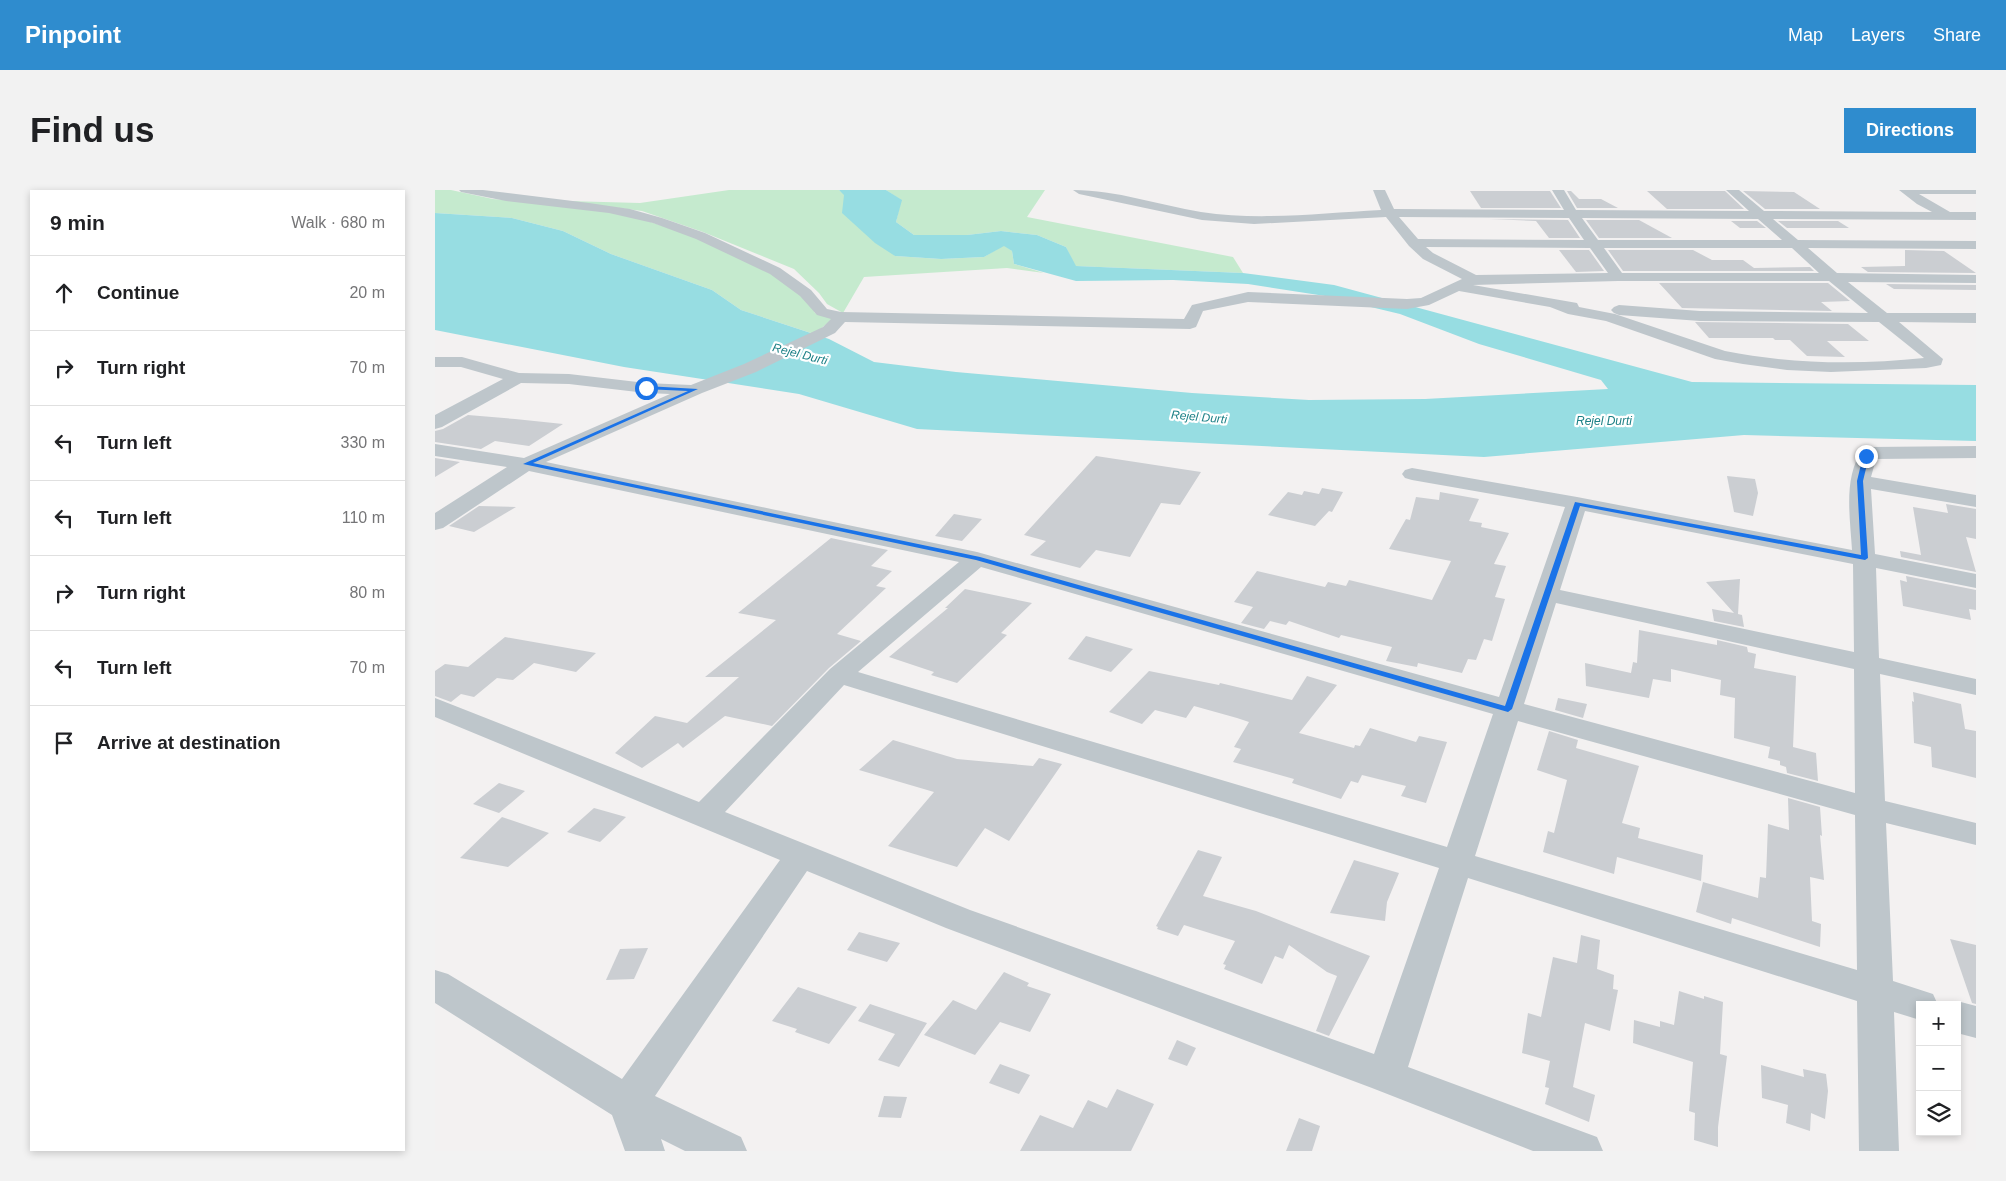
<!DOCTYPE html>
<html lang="en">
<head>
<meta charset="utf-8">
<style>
  :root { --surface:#fff; --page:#f2f2f2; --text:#202124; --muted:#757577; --line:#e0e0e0; --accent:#2f8cce }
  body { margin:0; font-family:Helvetica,sans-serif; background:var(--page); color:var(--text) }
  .controls { position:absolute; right:15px; bottom:15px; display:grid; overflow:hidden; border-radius:0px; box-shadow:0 2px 8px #0003 }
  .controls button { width:45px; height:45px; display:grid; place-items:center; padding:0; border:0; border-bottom:1px solid var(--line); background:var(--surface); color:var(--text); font:25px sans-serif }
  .stop { position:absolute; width:15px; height:15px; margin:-11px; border:4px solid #1a73e8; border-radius:50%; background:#fff }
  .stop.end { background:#1a73e8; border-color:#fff; box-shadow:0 1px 5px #0008 }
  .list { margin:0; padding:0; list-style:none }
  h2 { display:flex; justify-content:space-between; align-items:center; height:65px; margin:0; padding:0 20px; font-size:21px }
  h2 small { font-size:16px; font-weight:400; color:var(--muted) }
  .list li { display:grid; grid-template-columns:32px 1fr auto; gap:15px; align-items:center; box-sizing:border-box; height:75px; padding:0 20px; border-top:1px solid var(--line) }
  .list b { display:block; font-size:19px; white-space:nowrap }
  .list em { font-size:16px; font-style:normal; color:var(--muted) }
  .icon { flex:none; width:28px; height:28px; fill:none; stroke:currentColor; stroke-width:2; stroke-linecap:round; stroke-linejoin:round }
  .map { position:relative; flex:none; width:1541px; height:961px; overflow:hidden; border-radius:0px }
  header { display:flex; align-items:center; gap:30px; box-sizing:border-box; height:70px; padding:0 25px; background:var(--accent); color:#fff }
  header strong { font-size:24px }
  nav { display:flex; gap:28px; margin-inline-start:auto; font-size:18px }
  .intro { display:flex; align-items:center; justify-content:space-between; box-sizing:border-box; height:120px; padding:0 30px }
  h1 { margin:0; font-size:35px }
  .button { padding:12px 22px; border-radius:0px; background:var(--accent); color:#fff; font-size:18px; font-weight:700 }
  main { display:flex; gap:30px; padding:0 30px }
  aside { flex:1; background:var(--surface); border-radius:0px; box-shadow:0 2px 8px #0003 }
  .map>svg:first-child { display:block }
</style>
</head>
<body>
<header>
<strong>Pinpoint</strong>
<nav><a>Map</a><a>Layers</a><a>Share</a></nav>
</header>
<div class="intro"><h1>Find us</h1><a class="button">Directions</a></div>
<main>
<aside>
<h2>9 min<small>Walk · 680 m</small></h2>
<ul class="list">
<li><svg class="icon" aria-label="ahead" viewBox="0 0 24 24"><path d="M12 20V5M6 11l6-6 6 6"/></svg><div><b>Continue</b></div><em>20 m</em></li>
<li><svg class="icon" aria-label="right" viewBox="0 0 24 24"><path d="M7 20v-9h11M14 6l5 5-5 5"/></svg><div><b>Turn right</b></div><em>70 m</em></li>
<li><svg class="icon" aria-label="left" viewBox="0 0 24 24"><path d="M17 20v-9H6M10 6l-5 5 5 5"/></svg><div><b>Turn left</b></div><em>330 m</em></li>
<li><svg class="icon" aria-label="left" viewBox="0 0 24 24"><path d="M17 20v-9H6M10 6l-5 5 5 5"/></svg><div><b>Turn left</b></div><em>110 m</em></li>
<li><svg class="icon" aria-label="right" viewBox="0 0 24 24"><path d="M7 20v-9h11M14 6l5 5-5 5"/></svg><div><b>Turn right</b></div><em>80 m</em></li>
<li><svg class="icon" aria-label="left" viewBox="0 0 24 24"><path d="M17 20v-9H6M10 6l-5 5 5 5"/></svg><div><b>Turn left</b></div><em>70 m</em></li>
<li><svg class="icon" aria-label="arrive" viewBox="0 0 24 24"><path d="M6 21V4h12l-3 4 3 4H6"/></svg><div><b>Arrive at destination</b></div></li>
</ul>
</aside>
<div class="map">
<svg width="1541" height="961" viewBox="0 0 1541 961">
  <rect width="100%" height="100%" fill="#f3f1f1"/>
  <g fill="#c5eace">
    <path d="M0 0H16L58 9 132 15 194 25 256 45 337 82 373 108 380 123 399 128 379 144 306 120 277 100 176 64 128 41 77 28 0 23Z"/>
    <path d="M294 0H404L409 4 460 66 506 69 549 67 569 55 577 61 579 74 609 83 572 78 429 87 408 123 392 114 384 103 359 79 268 42 207 21 132 11 205 13Z"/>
    <path d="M451 0H610L592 27 798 67 808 83 640 76 631 57 602 45 566 41 532 45H479L461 32 466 10Z"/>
  </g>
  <path fill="#97dde2" d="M404 0H451L467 10 461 32 479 45H532L566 41 602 45 631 57 641 76 808 83 899 95 1257 192 1541 195V251L1309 245 1049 267 482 239 364 204 189 177 0 140V23L77 28 128 41 176 64 277 100 306 120 394 149 439 172 521 182 757 203 874 210 990 209 1173 199 1166 190 1044 154 965 124 890 106 813 94 738 90 641 91 579 74 577 61 569 56 549 67 506 69 460 66 440 53 407 23 409 5Z"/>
  <g fill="#cbced2">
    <path d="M1035 1H1115L1126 18H1046Z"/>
    <path d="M1132 1H1136L1144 9H1166L1183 18H1142Z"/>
    <path d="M1212 1H1290L1309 19H1232Z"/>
    <path d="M1308 1 1359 2 1385 19H1330Z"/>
    <path d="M1054 29 1133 30 1145 48H1114L1101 31Z"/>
    <path d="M1151 30H1204L1237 48H1164Z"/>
    <path d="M1296 31H1322L1331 38H1305Z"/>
    <path d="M1343 31H1403L1414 38H1352Z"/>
    <path d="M1124 60H1154L1169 81 1141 82Z"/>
    <path d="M1173 60H1258L1277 70H1308L1319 78 1375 77 1379 81H1188Z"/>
    <path d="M1470 60 1509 61 1541 83 1433 82 1426 77 1470 76Z"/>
    <path d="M1224 93H1393L1415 111 1386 112 1397 121 1247 118Z"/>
    <path d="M1451 94 1541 95V100L1459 99Z"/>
    <path d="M1260 132 1413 134 1434 151H1392L1410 167 1372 166 1355 150H1340L1338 148H1274Z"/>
    <path d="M33 225 80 229 128 234 94 256 60 251 46 259 0 252V241L8 239Z"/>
    <path d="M661 266 766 282 745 315 726 313 695 367 661 360 645 378 595 365 611 351 589 345Z"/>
    <path d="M0 268 25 272 0 287Z"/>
    <path d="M1292 286 1320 289 1323 303 1318 326 1299 322Z"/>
    <path d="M887 298 908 302 897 322 894 321 880 336 833 325 853 302 867 305 869 301 884 304Z"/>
    <path d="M1005 302 1044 309 1034 331 1047 333 1046 337 1074 343 1059 374 1071 376 1060 407 1070 409 1057 451 1049 449 1041 470 1033 469 1027 483 983 473 982 477 951 471 957 457 906 445 904 448 854 431 851 435 835 431 829 439 806 433 818 417 799 412 822 381 890 397 893 392 911 396 914 390 997 410 1016 371 954 359 971 329 975 330 981 307 1004 310Z"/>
    <path d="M1511 314 1541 319V349L1531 347 1541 382 1466 367 1465 361 1486 365 1478 317 1513 323Z"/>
    <path d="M44 316 81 317 39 342 14 336Z"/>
    <path d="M519 324 547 329 527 351 500 346Z"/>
    <path d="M396 348 453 360 436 376 457 381 441 396 451 398 402 444 426 451 394 478 337 536 290 526 248 558 243 553 207 578 180 563 220 526 252 533 304 487H270L341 430 303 423Z"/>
    <path d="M1471 386 1541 400V420L1534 419 1536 430 1468 416 1465 390 1472 392Z"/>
    <path d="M1305 389 1303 424 1307 425 1309 437 1279 431 1277 419 1299 423 1271 392Z"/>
    <path d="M530 399 597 413 566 443 572 445 522 493 496 485 499 482 454 467 513 418H510Z"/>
    <path d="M1204 440 1282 455V450L1312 457 1313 462 1321 464 1319 478 1361 486 1358 557 1381 563 1383 591 1352 583 1351 577 1345 575V571L1333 568 1335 557 1299 548 1300 508 1285 505 1286 490 1236 479V492L1218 489 1214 508 1151 496 1150 473 1196 483 1198 472 1202 473Z"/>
    <path d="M651 446 698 459 676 482 633 469Z"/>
    <path d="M70 447 161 463 141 482 99 473 78 490 62 488 39 507 26 504 16 512 0 506V481L10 474 33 477Z"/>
    <path d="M714 481 784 495 785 493 857 510 872 486 902 495 864 543 919 558 920 555 925 556 935 538 981 552 984 546 1012 552 991 613 966 606 971 596 927 585 923 593 916 591 906 609 857 593 859 589 798 572 806 559 799 557 814 532 802 528 759 516 751 528 720 520 707 534 674 522Z"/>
    <path d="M1478 502 1526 514 1530 539 1541 541V588L1497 577 1496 557 1479 553 1477 511 1479 512Z"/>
    <path d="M1123 508 1152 514 1148 528 1120 520Z"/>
    <path d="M1114 541 1143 550 1141 558 1204 576 1187 633 1205 638 1203 648 1268 665 1266 691 1182 667 1179 684 1108 662 1113 641 1119 643 1132 590 1102 580Z"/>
    <path d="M458 550 522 569 598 576 604 568 627 574 574 651 550 638 522 677 453 656 499 602 424 580Z"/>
    <path d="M64 593 90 601 64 623 38 614Z"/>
    <path d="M1353 608 1385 617 1387 646 1385 645 1389 690 1375 687 1377 731 1386 734 1385 757 1297 728 1296 734 1261 722 1268 692 1323 708 1325 687 1331 688 1333 634 1354 640Z"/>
    <path d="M159 618 191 627 165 652 132 642Z"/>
    <path d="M67 627 114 643 73 677 25 668Z"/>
    <path d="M763 660 787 667 768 706 821 721 935 766 894 846 881 841 902 786 892 782 854 755 848 769 840 766 827 794 789 779 791 775 788 774 800 751 749 735 743 746 722 739 723 737 721 736Z"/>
    <path d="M919 670 964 683 952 712 950 731 895 723Z"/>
    <path d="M424 742 465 753 452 772 412 760Z"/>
    <path d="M1146 745 1165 750 1162 779 1179 785 1178 799 1183 800 1175 841 1150 833 1138 897 1160 905 1154 932 1110 914 1114 898 1110 897 1115 871 1087 863 1093 823 1106 827 1118 767 1142 773Z"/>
    <path d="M1515 749 1541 755V814L1537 813Z"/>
    <path d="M213 758 199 789 171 790 185 759Z"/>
    <path d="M569 782 594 793 592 796 616 804 595 842 565 832 540 865 489 845 518 810 541 820Z"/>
    <path d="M363 797 422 817 394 854 360 842 362 839 337 831Z"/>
    <path d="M1244 801 1269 809V806L1288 812 1285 864 1292 866 1283 937V957L1259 950 1260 923 1254 921 1258 872 1198 853 1199 830 1225 837V831L1239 835Z"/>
    <path d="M435 814 492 833 464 877 443 870 460 844 423 831Z"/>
    <path d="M742 850 761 858 752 876 733 869Z"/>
    <path d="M565 874 595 885 584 904 554 893Z"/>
    <path d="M1326 875 1369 887 1368 879 1391 884 1393 901 1390 929 1376 923 1375 941 1351 933 1353 915 1327 908Z"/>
    <path d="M682 899 719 914 696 961H585L605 925 638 938 653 910 672 918Z"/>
    <path d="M449 906 472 907 466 928 443 927Z"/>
    <path d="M864 928 885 936 877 961H851Z"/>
  </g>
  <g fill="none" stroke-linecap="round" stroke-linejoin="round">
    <g fill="#bec6cb" fill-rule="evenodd">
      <path d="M24 0H48L154 13 195 19 227 28 270 43 345 78 376 100 392 119 406 122 749 129 757 115 813 102 972 109 986 108 1027 89 988 69 974 56 951 27 819 34 767 30 644 4 638 0C682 0 723 15 766 22 825 31 887 23 946 20L938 0H950L959 19 1129 20 1117 0H1129L1141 20 1314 21 1291 0H1304L1329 21 1497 22 1482 14 1464 0H1541V4H1484L1515 22H1541V30L1338 29 1363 50 1541 51V59L1373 58 1402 83 1541 85V93L1413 92 1452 123H1541V133L1464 132 1508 169 1506 175 1491 178 1396 182 1352 180 1308 174 1280 169 1171 131 1133 124 1115 117 1024 101 994 115 972 119 813 112 768 121 761 137 755 139 410 132 400 143 321 182 267 203 111 272 542 362 1064 507 1130 317 977 290 970 288 967 284 970 280 977 278 1142 307 1417 360C1415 326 1408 287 1428 259L1435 257 1541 256V268L1441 269 1436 287 1541 305V317L1436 299 1440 364 1541 384V398L1441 378 1444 468 1541 489V505L1445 484 1450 611 1541 633V655L1451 633 1458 791 1498 804 1503 815H1485V830L1459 822 1464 961H1424L1422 811 1033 688 973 877 1162 947 1168 961H1098L937 898 511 738 372 681 220 906 306 947 312 961H250L226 949 230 961H190L177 925 0 813V780L13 784 187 889 345 670 0 527V508L264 612 395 479 524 372 94 281 8 338 0 340V323L72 277 0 266V254L89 268 235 204 211 203 134 194 86 193 7 237 0 239V225L68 189 26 177H0V167H27L84 183 134 184 211 193 256 195 309 174 388 137 396 129 382 125 365 106 335 84 261 49 218 33 174 23 71 11 26 2ZM964 27 1134 28 1149 50 983 49ZM1147 28 1323 29 1347 50H1163ZM991 57 1155 58 1173 83 1041 85 998 63ZM1169 58H1357L1384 83H1187ZM1183 91H1394L1433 123 1265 121 1184 115 1179 117 1176 120 1179 123 1184 125 1265 131 1444 132 1489 168C1423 175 1355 174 1290 161L1180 124 1144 117 1142 113 1038 95ZM1150 321 1418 374 1419 462 1125 400ZM546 377 1058 524 1012 657 423 482ZM1121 413 1419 479 1420 603 1089 514ZM409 495 1004 678 939 864 535 720 290 622ZM1083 531 1420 625 1422 780 1040 666Z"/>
      <path d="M1522 811 1541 816V848L1522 843V815H1512Z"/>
    </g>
  </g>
  <path fill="#1a73e8" d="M211 196 263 199 98 273 545 367 1070 516 1140 312 1426 365 1422 291 1428 266 1431 265 1434 266 1428 291 1433 368 1430 370 1145 316 1077 519 1073 522 541 370 88 274 253 201 209 199Z"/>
  <g text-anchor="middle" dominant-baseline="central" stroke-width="4.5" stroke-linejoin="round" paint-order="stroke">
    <g font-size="12" font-style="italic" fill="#1c8086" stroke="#fff">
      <text transform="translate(365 164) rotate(14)">Rejel Durti</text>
      <text transform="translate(764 227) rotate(5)">Rejel Durti</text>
      <text x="1169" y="231">Rejel Durti</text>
    </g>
  </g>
</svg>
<div class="controls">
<button>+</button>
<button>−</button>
<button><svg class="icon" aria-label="layers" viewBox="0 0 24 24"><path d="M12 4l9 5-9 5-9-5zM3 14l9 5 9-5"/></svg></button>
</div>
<div class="stop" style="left:211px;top:198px"></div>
<div class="stop end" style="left:1431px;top:266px"></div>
</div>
</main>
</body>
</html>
